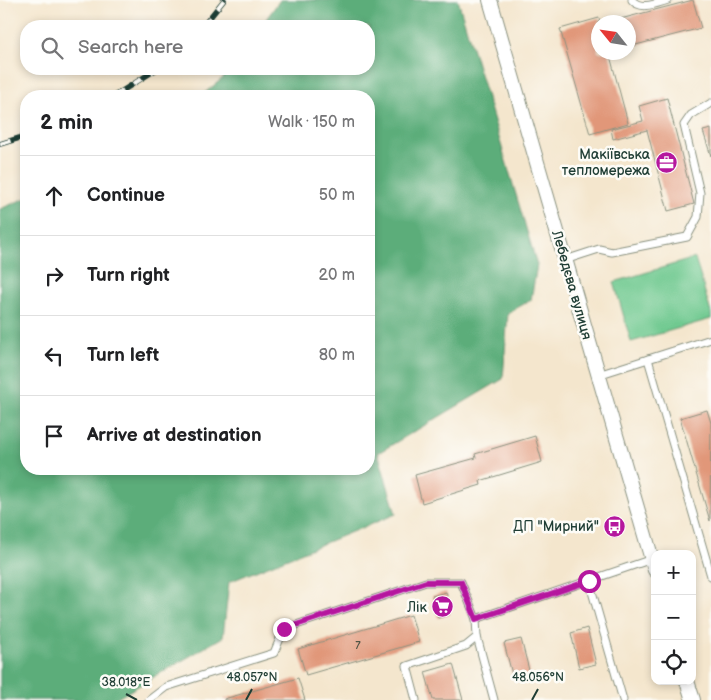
<!DOCTYPE html>
<html lang="en">
<head>
<meta charset="utf-8">
<style>
  :root { --surface:#fff; --page:#f6f6f6; --text:#202124; --muted:#757577; --line:#e0e0e0 }
  body { margin:0; font-family:"Balsamiq Sans",sans-serif; background:var(--page); color:var(--text) }
  .controls { position:absolute; right:15px; bottom:15px; display:grid; overflow:hidden; border-radius:10px; box-shadow:0 2px 8px #0003 }
  .controls button { width:45px; height:45px; display:grid; place-items:center; padding:0; border:0; border-bottom:1px solid var(--line); background:var(--surface); color:var(--text); font:25px sans-serif }
  .compass { position:absolute; left:591px; top:15px; width:45px; height:45px; border-radius:50%; background:var(--surface); box-shadow:0 2px 8px #0003; rotate:300deg }
  .stop { position:absolute; width:15px; height:15px; margin:-11px; border:4px solid #b5179e; border-radius:50%; background:#fff }
  .stop.end { background:#b5179e; border-color:#fff; box-shadow:0 1px 5px #0008 }
  .list { margin:0; padding:0; list-style:none }
  h2 { display:flex; justify-content:space-between; align-items:center; height:65px; margin:0; padding:0 20px; font-size:21px }
  h2 small { font-size:16px; font-weight:400; color:var(--muted) }
  .list li { display:grid; grid-template-columns:32px 1fr auto; gap:15px; align-items:center; box-sizing:border-box; height:80px; padding:0 20px; border-top:1px solid var(--line) }
  .list b { display:block; font-size:19px; white-space:nowrap }
  .list em { font-size:16px; font-style:normal; color:var(--muted) }
  .icon { flex:none; width:28px; height:28px; fill:none; stroke:currentColor; stroke-width:2; stroke-linecap:round; stroke-linejoin:round }
  .map { position:relative; flex:none; width:711px; height:700px; overflow:hidden }
  .search { position:absolute; background:var(--surface); box-shadow:0 2px 8px #0003; left:20px; top:20px; width:355px; height:55px; display:flex; align-items:center; gap:12px; box-sizing:border-box; padding:0 18px; border-radius:20px; color:var(--muted); font-size:19px }
  .panel { position:absolute; background:var(--surface); box-shadow:0 2px 8px #0003; left:20px; top:90px; width:355px; height:385px; border-radius:20px }
  .map>svg:first-child { display:block }
</style>
</head>
<body>
<div class="map">
<svg width="711" height="700" viewBox="0 0 711 700">
  <rect width="100%" height="100%" fill="#fdfcf7"/>
  <filter id="ink" filterUnits="userSpaceOnUse"><feTurbulence type="fractalNoise" baseFrequency=".02" numOctaves="2"/><feDisplacementMap in="SourceGraphic" scale="10" xChannelSelector="R" yChannelSelector="G"/><feConvolveMatrix kernelMatrix="1 2 1 2 8 2 1 2 1" color-interpolation-filters="sRGB"/></filter>
  <filter id="wash" filterUnits="userSpaceOnUse"><feTurbulence type="fractalNoise" baseFrequency=".0096" numOctaves="4" result="noise"/><feDisplacementMap in="SourceGraphic" scale="20" xChannelSelector="R" yChannelSelector="G"/><feGaussianBlur stdDeviation="1.12" result="paint"/><feColorMatrix in="noise" values="0 0 0 0 0 0 0 0 0 0 0 0 0 0 0 0 0 1.4 0 .05"/><feComposite in="paint" operator="in"/></filter>
  <g filter="url(#wash)">
    <rect width="100%" height="100%" fill="#f4e6cd"/>
    <path fill="#6fc990" stroke="#478362" d="M695 258 711 313V319L631 342 614 282Z"/>
    <path fill="#5bad7a" stroke="#3d7557" d="M280 0H458L537 265 531 300 508 313 503 379 378 453 396 514 229 582 223 637 114 700H0V209L26 198V469H369V96H201L223 78 230 69H369V26H261Z"/>
    <g id="blocks">
      <g fill="#e19779">
        <path d="M693 0 701 28 628 47V22H609Z"/>
        <path d="M599 18 600 22H598V52H609L628 123 590 134 560 29Z"/>
        <path d="M667 98 694 204 668 211 647 130 613 139 611 129 643 121 639 106Z"/>
        <path d="M711 129V156L703 131Z"/>
        <path d="M707 410 711 423 710 521 680 418Z"/>
        <path d="M535 436 542 462 480 481 481 485 422 503 415 475 476 458 475 454Z"/>
        <path d="M446 592 451 610 449 615 438 618 432 596Z"/>
        <path d="M411 615 419 642 306 675 298 649Z"/>
        <path d="M587 628 596 664 579 668 571 633Z"/>
        <path d="M521 639 530 674 513 678 504 643Z"/>
        <path d="M453 664 463 700H433L425 672Z"/>
        <path d="M298 678 305 700H224V699Z"/>
      </g>
    </g>
  </g>
  <g filter="url(#ink)">
    <use href="#blocks" fill-opacity="0" stroke="#8a9280" stroke-width="1"/>
    <g fill="none" stroke-linecap="round" stroke-linejoin="round">
      <defs>
        <g id="service">
          <path d="M632 0C641 11 657 3 668 0"/>
          <path d="M565 260 599 249 612 252 687 237 698 217 700 193 684 125 691 115 711 103"/>
          <path d="M648 359 711 576"/>
          <path d="M598 375 711 339"/>
          <path d="M589 581 623 700"/>
          <path d="M477 637 494 700"/>
          <path d="M149 700 166 687 274 653 284 629 426 582H461L476 619"/>
          <path d="M416 700 407 666 466 646 477 637 476 619 652 559"/>
        </g>
        <g id="minor">
          <path d="M490 0 655 570"/>
          <path d="M687 681 693 700"/>
        </g>
      </defs>
      <use href="#service" stroke="#8a9280" stroke-width="9"/>
      <use href="#minor" stroke="#8a9280" stroke-width="16"/>
      <use href="#service" stroke="#fff" stroke-width="7"/>
      <use href="#minor" stroke="#fff" stroke-width="14"/>
      <defs>
        <g id="rail">
          <path d="M203 26 224 0"/>
          <path d="M114 96 157 69"/>
          <path d="M0 144 26 136"/>
        </g>
      </defs>
      <use href="#rail" stroke="#1f3d34" stroke-width="5.5"/>
      <use href="#rail" stroke="#fdfcf7" stroke-width="4" stroke-dasharray="11" stroke-linecap="butt"/>
    </g>
  </g>
  <g fill="none" stroke-linecap="round" stroke-linejoin="round" filter="url(#ink)">
    <path stroke="#b5179e" stroke-width="6" d="M284 629 426 582H461L476 619 589 581"/>
  </g>
  <path fill="none" stroke="#1f3d34" stroke-width="2" d="M126 694 137 700M246 700 252 689M532 700 538 689"/>
  <defs>
    <symbol id="office-disc" viewBox="-11 -11 22 22"><circle r="9.5" fill="#b5179e" stroke="#fdfcf7"/><path d="M-6-3h4V-5.5h4V-3h4V5H-6ZM-1-4.5V-3h2v-1.5ZM-6 0V1H6V0Z" fill="#fff"/></symbol>
    <symbol id="bus-disc" viewBox="-11 -11 22 22"><circle r="9.5" fill="#b5179e" stroke="#fdfcf7"/><path d="M-5-6H5V4H4V6H2V4H-2V6H-4V4H-5ZM-3.5-4V0h7V-4ZM-3.5 1.2v1.5H-2V1.2ZM2 1.2v1.5H3.5V1.2Z" fill="#fff"/></symbol>
    <symbol id="supermarket-disc" viewBox="-11 -11 22 22"><circle r="9.5" fill="#b5179e" stroke="#fdfcf7"/><path d="M-6-5.5h2.5l.6 2H6L4.5 2H-2.5L-4.4-4H-6ZM-1.5 3.2a1.3 1.3 0 1 0 .1 0ZM3 3.2a1.3 1.3 0 1 0 .1 0Z" fill="#fff"/></symbol>
  </defs>
  <g fill-rule="evenodd">
    <use href="#office-disc" x="654" y="150" width="25" height="25"/>
    <use href="#bus-disc" x="602" y="514" width="25" height="25"/>
    <use href="#supermarket-disc" x="430" y="594" width="25" height="25"/>
  </g>
  <g text-anchor="middle" dominant-baseline="central" stroke-width="5" stroke-linejoin="round" paint-order="stroke">
    <g font-size="11" fill="#505445">
      <text x="358" y="645">7</text>
    </g>
    <g font-size="14" fill="#1f3d34" stroke="#fdfcf7" text-anchor="end">
      <text x="650" y="154">Макіївська<tspan x="650" dy="16">тепломережа</tspan></text>
      <text x="599" y="526">ДП "Мирний"</text>
      <text x="427" y="607">Лік</text>
    </g>
    <g font-size="14" fill="#1f3d34" stroke="#fdfcf7">
      <text transform="translate(572 285) rotate(74)">Лебедєва вулиця</text>
    </g>
  </g>
  <g font-size="12" text-anchor="middle" fill="#1f3d34" stroke="#fdfcf7" stroke-width="5" stroke-linejoin="round" paint-order="stroke">
    <text x="252" y="681">48.057°N</text>
    <text x="538" y="681">48.056°N</text>
    <text x="126" y="686">38.018°E</text>
  </g>
</svg>
<div class="controls">
<button>+</button>
<button>−</button>
<button><svg class="icon" aria-label="locate" viewBox="0 0 24 24"><circle cx="12" cy="12" r="6"/><path d="M12 2v4M12 18v4M2 12h4M18 12h4"/></svg></button>
</div>
<svg class="compass" viewBox="-18 -18 36 36"><path d="M0-13l5 13h-10z" fill="#e53935"/><path d="M0 13l5-13h-10z" fill="#757577"/></svg>
<div class="stop" style="left:589px;top:581px"></div>
<div class="stop end" style="left:284px;top:629px"></div>
<div class="search"><svg class="icon" aria-label="search" viewBox="0 0 24 24"><circle cx="10" cy="10" r="6"/><path d="M15 15l6 6"/></svg>Search here</div>
<section class="panel">
<h2>2 min<small>Walk · 150 m</small></h2>
<ul class="list">
<li><svg class="icon" aria-label="ahead" viewBox="0 0 24 24"><path d="M12 20V5M6 11l6-6 6 6"/></svg><div><b>Continue</b></div><em>50 m</em></li>
<li><svg class="icon" aria-label="right" viewBox="0 0 24 24"><path d="M7 20v-9h11M14 6l5 5-5 5"/></svg><div><b>Turn right</b></div><em>20 m</em></li>
<li><svg class="icon" aria-label="left" viewBox="0 0 24 24"><path d="M17 20v-9H6M10 6l-5 5 5 5"/></svg><div><b>Turn left</b></div><em>80 m</em></li>
<li><svg class="icon" aria-label="arrive" viewBox="0 0 24 24"><path d="M6 21V4h12l-3 4 3 4H6"/></svg><div><b>Arrive at destination</b></div></li>
</ul>
</section>
</div>
</body>
</html>
